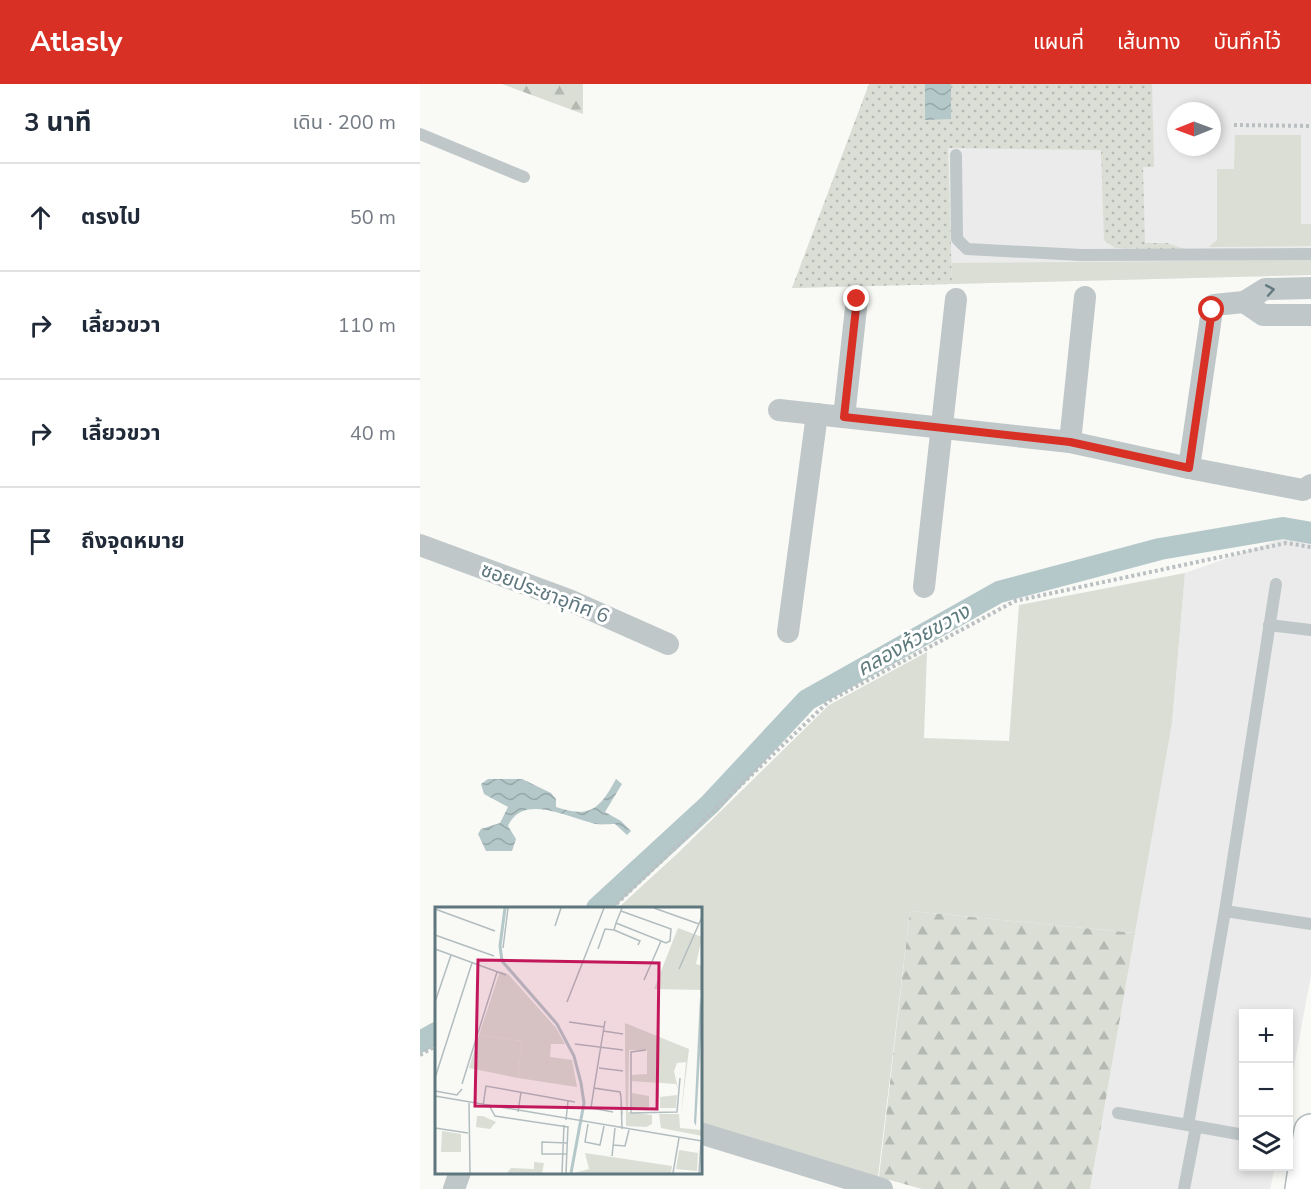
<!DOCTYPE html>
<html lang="th">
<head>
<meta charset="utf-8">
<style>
  :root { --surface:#fff; --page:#f2f2f3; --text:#1f2937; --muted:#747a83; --line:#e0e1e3; --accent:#d93025 }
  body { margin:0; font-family:"Nunito Sans","Noto Sans Thai",sans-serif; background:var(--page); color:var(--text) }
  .controls { position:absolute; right:18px; bottom:18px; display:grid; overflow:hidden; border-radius:0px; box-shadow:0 3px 9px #0003 }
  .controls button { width:54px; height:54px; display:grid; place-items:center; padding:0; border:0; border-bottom:2px solid var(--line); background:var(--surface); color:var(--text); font:30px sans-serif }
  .compass { position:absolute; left:747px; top:18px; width:54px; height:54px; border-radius:50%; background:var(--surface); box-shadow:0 3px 9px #0003; rotate:269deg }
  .stop { position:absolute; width:18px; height:18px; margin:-14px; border:4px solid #d93025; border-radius:50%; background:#fff }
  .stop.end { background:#d93025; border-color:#fff; box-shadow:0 2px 6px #0008 }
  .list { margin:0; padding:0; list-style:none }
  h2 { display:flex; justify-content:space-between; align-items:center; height:78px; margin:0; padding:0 24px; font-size:26px }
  h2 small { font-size:20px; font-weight:400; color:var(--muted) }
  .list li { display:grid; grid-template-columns:39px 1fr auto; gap:18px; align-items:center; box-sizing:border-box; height:108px; padding:0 24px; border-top:2px solid var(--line) }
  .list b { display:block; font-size:22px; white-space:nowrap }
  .list em { font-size:20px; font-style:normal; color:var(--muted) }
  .icon { flex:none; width:33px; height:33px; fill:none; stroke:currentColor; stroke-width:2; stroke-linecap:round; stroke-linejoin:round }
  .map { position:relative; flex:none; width:891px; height:1105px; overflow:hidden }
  header { display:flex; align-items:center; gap:36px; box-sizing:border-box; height:84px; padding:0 30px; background:var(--accent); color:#fff }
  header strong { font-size:28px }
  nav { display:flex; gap:33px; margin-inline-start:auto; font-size:21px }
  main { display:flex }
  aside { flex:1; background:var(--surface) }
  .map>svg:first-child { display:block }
</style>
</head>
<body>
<header>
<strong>Atlasly</strong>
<nav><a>แผนที่</a><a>เส้นทาง</a><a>บันทึกไว้</a></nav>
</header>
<main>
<aside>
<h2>3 นาที<small>เดิน · 200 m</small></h2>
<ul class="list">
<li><svg class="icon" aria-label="ahead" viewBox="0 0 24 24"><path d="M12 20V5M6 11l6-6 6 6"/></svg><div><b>ตรงไป</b></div><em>50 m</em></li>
<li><svg class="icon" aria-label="right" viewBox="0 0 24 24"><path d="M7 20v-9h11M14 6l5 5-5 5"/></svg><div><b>เลี้ยวขวา</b></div><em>110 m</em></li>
<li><svg class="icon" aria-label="right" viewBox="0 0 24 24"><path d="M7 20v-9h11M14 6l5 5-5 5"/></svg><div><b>เลี้ยวขวา</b></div><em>40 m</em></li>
<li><svg class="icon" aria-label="arrive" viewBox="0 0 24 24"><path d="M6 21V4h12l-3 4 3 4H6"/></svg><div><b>ถึงจุดหมาย</b></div></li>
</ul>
</aside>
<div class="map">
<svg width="891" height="1105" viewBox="0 0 891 1105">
  <defs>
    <pattern id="forest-firs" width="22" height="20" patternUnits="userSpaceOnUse" patternTransform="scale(1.5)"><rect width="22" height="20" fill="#daded5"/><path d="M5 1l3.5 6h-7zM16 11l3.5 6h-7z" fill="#b4b9b2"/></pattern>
    <pattern id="garden-dots" width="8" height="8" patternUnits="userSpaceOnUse" patternTransform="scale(1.5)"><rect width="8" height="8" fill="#daded5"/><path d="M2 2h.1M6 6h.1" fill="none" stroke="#b4b9b2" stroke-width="1.8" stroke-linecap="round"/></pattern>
    <pattern id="water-waves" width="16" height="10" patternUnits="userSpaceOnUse" patternTransform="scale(1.5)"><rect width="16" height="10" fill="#b5c8c9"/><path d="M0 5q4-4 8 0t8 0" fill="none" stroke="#96a7a8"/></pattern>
  </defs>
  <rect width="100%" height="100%" fill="#f9f9f6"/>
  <g fill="#eaebea" fill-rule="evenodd">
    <path d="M449 0H891V191L372 204ZM756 27H792V63H756Z"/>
    <path d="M864 454 891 461V891L869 1009 868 930H824V1082L855 1083 850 1105H670L752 639 765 489Z"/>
  </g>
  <g fill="#daded5">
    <path d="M815 51H881V140H891V162L789 163 797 156V85H814Z"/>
    <path d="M891 176V191L532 200V179Z"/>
    <path d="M765 489 752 639 715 849 490 827 458 1093 281 1039 280 824H198L258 769 409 621 507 568 504 654 589 657 599 521Z"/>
  </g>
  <g fill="url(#forest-firs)">
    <path d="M82 0H163V30Z"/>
    <path d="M490 827 715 849 670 1105H502L459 1093Z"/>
  </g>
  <path fill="url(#garden-dots)" d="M449 0H732L734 83H723L725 159H747L767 166 695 164 684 156 681 66 528 64 532 200 372 204Z"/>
  <g fill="url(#water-waves)">
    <path d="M505 0H531V35L505 36Z"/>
    <path d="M68 695H102L131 709 136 715V723C171 735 180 724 196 695L202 700 185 728 201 737 211 747 207 751 195 740C189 740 182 741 176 740 150 735 103 708 88 742L96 755 92 767H66L58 750 61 745 80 739 88 723 64 710 61 700Z"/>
  </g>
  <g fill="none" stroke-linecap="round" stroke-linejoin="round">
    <g stroke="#b5c8c9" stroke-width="22">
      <path d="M177 824 290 720 387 616 579 508 740 465 863 444 891 449"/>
      <path d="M0 958 16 949"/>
    </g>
    <defs>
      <path id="secondary" d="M882 1105 891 1047"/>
    </defs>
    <use href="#secondary" stroke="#b2bbbe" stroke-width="36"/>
    <g stroke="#babfc1" stroke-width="4" stroke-dasharray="3 3" stroke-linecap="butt">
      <path d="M814 41 891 42"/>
      <path d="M192 824 409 617 595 517 866 459 891 463"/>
      <path d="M0 971 16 962"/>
    </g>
    <g stroke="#bfc7c9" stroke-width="12">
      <path d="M0 50 104 93"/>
      <path d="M536 71 537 155 547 165 661 171 891 170"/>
      <path d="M849 541 891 546"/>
      <path d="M805 827 891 840"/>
      <path d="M698 1029 768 1041"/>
      <path d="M824 1051 768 1041 805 827 856 500"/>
      <path d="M764 1105 776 1043"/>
    </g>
    <g stroke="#bfc7c9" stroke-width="22">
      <path d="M891 204 845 205 824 218 843 231H891"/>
      <path d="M359 326 650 358 769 384 792 226 794 221 824 218"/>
      <path d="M424 333 437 215"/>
      <path d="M650 358 665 213"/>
      <path d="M769 384 883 406 891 401"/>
      <path d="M0 461 149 516 248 560"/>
      <path d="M504 503 536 215"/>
      <path d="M368 548 397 330"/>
      <path d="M280 1049 462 1105"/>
      <path d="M34 1105 40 1088"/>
    </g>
    <use href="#secondary" stroke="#fff" stroke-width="33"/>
  </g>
  <defs><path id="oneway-chevron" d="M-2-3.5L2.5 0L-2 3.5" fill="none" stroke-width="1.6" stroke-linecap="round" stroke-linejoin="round" transform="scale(1.5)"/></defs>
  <use stroke="#637a81" href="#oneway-chevron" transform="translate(850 206) rotate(-10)"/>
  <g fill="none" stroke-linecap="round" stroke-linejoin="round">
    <path stroke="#d93025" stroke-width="8" d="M437 215 424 333 650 358 769 384 792 226"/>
  </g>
  <g text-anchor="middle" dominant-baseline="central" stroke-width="6" stroke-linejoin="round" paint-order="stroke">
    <g font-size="20" fill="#5e767d" stroke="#fff">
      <text transform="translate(125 509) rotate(21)">ซอยประชาอุทิศ 6</text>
    </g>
    <g font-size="21" font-style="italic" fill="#5e7b7d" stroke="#fff">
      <text transform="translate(493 556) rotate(-29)">คลองห้วยขวาง</text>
    </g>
  </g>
  <g transform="translate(15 823)">
    <rect width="267" height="267" fill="#f9f9f6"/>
    <path d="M65 64 73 67 121 121 130 137H116L115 150 137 153 142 180 83 171 87 134 44 128ZM190 143H194L193 205 217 208V217L211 220 191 219ZM197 186 214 189V200L196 203ZM242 188 241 201H225V190ZM224 207H244L245 221 267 223V229L226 221ZM42 209H48L61 215 55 222 41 220ZM99 255 109 256 107 266H72L76 261 99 262Z" fill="#daded5"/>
    <path d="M243 21 267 30 261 57 267 59V83L219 82ZM44 128 87 134 83 171 34 161ZM150 246 237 259 236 266H139L154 262Z" fill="#daded5"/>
    <path d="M190 116 254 142 246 209 251 155 242 156 239 164 243 182 241 177 196 174 197 168 212 167V143H190ZM7 224 26 227V245H6ZM244 243 263 246 262 264 241 262Z" fill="#daded5"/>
    <path d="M265 90 267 112 261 219 259 215Z" fill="#b5c8c9"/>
    <path fill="none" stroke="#b5c8c9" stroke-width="3" d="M70 1 65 39 67 54 122 117 139 149 146 176 149 196 136 266"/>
    <path fill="none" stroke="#b2bdbf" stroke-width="1.5" d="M219 1 264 17M0 2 60 24M186 4 236 22 235 34 231 36 181 16 187 1M120 19 126 1M179 23 205 34 203 38M0 28 59 49M68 41 73 1M0 42 71 68M163 42 170 22 179 23 181 16M244 62 267 10M209 73 226 34M0 95 16 48M132 95 169 1M170 114 159 181 185 185 186 190M134 115 169 120M168 124 188 127M140 137 188 143M211 143 196 145V206L242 205 245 171M164 161 188 164M0 171 37 56M27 177 62 65M159 181 156 201 178 205M0 184 22 188 27 182M0 189 267 234M34 196 35 266M48 199 51 179 140 195M55 200 60 209 133 220M83 205 86 185M187 208 186 190 187 222M131 213 133 194M153 217 150 235 165 238 169 219M0 221 33 226M178 238 190 239 194 223M132 247H107V235L132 236M177 249 180 221M127 266 129 218M131 266 133 219M238 266 244 231M264 266 266 234"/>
    <path fill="#c2185b" fill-opacity="0.15" stroke="#c2185b" stroke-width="3" d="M43 53 224 56 222 202 40 199Z"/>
    <rect width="267" height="267" fill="none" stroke="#5e767d" stroke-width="3"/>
  </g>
</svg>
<div class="controls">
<button>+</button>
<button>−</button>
<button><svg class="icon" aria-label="layers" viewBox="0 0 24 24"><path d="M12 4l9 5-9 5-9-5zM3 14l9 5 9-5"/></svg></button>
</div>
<svg class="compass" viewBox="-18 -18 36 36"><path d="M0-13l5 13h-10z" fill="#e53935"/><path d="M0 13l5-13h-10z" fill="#747a83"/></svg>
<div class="stop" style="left:792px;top:226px"></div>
<div class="stop end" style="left:437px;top:215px"></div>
</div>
</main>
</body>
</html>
